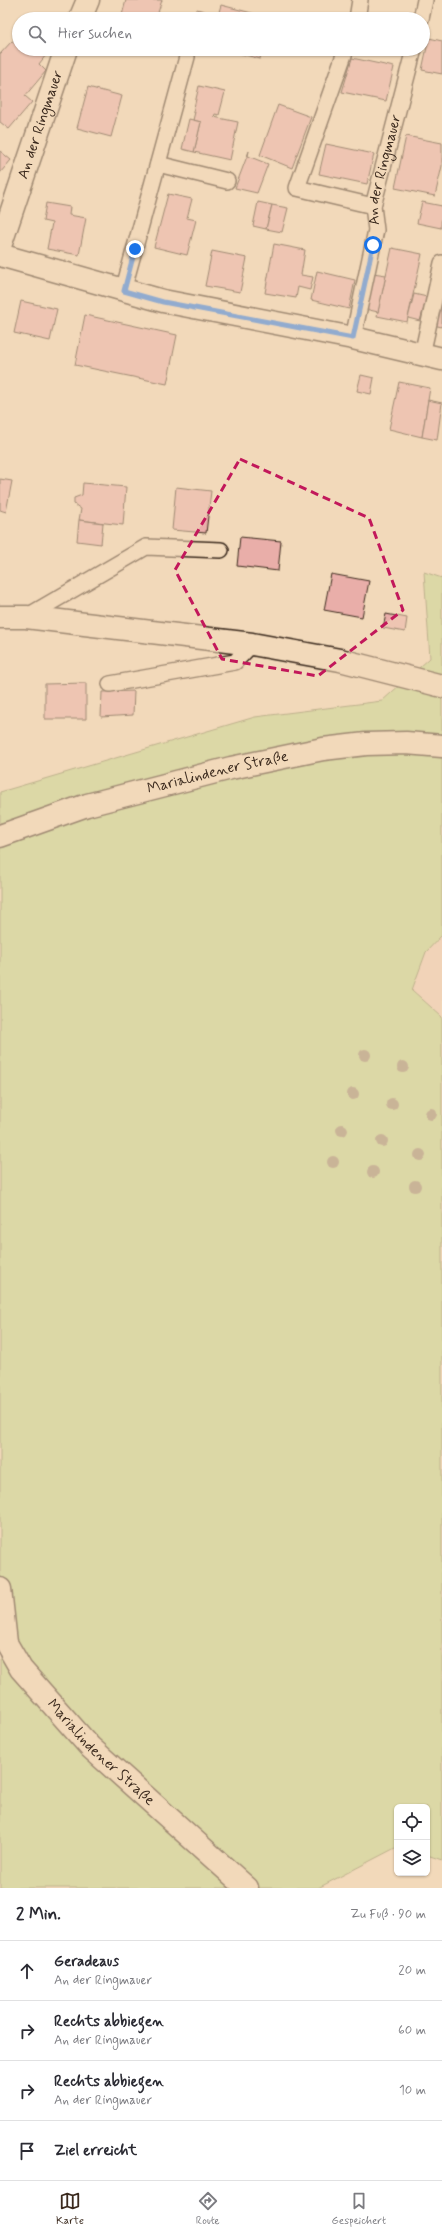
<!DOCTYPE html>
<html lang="de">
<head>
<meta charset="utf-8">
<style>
  :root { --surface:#fff; --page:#f7f7f7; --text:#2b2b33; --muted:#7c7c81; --line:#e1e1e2; --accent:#3b2a1e }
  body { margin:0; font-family:Mynerve,sans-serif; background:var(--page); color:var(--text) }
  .controls { position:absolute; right:12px; bottom:12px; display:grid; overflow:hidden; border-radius:6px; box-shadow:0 1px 3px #0004 }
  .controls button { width:36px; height:36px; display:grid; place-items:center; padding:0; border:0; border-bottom:1px solid var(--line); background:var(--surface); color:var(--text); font:20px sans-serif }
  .stop { position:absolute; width:12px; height:12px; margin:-9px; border:3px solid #1a73e8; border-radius:50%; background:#fff }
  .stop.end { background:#1a73e8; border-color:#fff; box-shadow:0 1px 4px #0008 }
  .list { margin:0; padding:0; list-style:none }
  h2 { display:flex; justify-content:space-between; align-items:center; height:52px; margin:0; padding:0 16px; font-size:17px }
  h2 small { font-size:13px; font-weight:400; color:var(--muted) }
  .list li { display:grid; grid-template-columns:26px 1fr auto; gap:12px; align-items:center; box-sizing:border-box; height:60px; padding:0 16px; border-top:1px solid var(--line) }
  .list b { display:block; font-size:15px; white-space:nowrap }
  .list p { margin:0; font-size:13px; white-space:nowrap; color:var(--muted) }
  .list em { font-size:13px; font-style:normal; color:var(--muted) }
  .icon { flex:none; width:22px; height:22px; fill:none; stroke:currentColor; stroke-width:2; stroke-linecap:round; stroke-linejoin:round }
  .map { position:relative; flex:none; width:442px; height:1888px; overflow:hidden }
  .search { position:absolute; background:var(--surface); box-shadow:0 1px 3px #0004; left:12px; right:12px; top:12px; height:44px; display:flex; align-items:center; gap:10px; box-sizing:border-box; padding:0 14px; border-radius:22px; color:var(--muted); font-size:15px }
  .sheet { height:292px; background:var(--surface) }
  nav { display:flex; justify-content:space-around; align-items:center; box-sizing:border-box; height:56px; border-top:1px solid var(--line); background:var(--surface); font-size:11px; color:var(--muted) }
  nav a { display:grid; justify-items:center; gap:2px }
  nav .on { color:var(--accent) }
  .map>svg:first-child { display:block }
</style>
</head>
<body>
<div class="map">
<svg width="442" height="1888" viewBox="0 0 442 1888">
  <rect width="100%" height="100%" fill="#f2d9ba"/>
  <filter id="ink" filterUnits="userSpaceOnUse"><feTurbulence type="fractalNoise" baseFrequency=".025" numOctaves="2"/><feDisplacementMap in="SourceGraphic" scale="8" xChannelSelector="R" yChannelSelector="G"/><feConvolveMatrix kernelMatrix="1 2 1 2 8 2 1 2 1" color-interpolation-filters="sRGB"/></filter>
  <g filter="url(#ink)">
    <path fill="#efccb5" d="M442 935V1017L412 990 426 952Z"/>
    <path fill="#c1d78e" stroke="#7e8056" d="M424 572 442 578V935L426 952 412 990 442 1017V1860L427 1855V1807H397V1847L318 1888H0V792L255 717 382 701 430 658Z"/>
    <g fill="#e9aea9" stroke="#3b2a1e">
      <path d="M126 0H162L156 19H121Z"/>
      <path d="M221 5 271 18 270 19H217Z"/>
      <path d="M197 9 218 15 217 19H195Z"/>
      <path d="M429 38 442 41V74L422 70Z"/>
      <path d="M19 40V49H39L46 55 39 64 46 71 25 96 32 102 9 129 0 122V54L12 41 16 43Z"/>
      <path d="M224 49H262L260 59Z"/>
      <path d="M352 58 394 67 386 101 342 92Z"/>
      <path d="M199 86 225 92 219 115 215 114 214 117 238 122 230 160 194 152 201 122 193 120 195 112H193Z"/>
      <path d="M88 87 122 96 111 137 77 128Z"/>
      <path d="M278 105 311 117 292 168 260 155Z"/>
      <path d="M189 119 201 122 194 152 182 149Z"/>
      <path d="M406 136 442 143V166L435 196 395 188Z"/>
      <path d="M326 144 374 154 367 184 319 174Z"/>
      <path d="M0 151 11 160 0 173Z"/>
      <path d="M249 151 248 156 268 164 257 193 235 188Z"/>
      <path d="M168 194 192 199 187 218 196 220 187 255 154 247Z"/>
      <path d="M258 202 272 205 266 229 253 226Z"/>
      <path d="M422 202 442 206 441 228 417 223Z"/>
      <path d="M46 203 70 207 69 215 86 218 79 255 47 249 52 223 43 221Z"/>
      <path d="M272 205 288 208 282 232 266 229Z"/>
      <path d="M274 244 305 250 301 275 313 277 310 290 298 287 296 298 265 293Z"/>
      <path d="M392 248 422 254 407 322 377 316Z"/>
      <path d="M212 251 247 258 240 292 205 286Z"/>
      <path d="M317 271 355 280 349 309 311 300Z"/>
      <path d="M373 273 386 275 378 312 365 309Z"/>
      <path d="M442 278V327L433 325Z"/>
      <path d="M414 294 427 297 420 321 408 318Z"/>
      <path d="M21 301 57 309 50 341 14 333Z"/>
      <path d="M85 315 177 335 167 384 75 365Z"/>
      <path d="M361 375 374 378 371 394 357 391Z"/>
      <path d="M399 382 430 388 422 437 389 429Z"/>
      <path d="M428 400 442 403 437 440 422 437Z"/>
      <path d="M0 479 12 481 6 512 0 510Z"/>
      <path d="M83 483 126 487 123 525 79 520 81 509 74 504V498L82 495Z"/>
      <path d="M176 487 211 491 206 533 172 530Z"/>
      <path d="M79 520 103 523 101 544 77 541Z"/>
      <path d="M240 537 281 541 278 571 237 566Z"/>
      <path d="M331 574 369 581 362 617 324 610Z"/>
      <path d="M386 614 407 618 405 632 383 628Z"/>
      <path d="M86 683V719H45V684Z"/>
      <path d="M134 691 133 715 101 717 102 692Z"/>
    </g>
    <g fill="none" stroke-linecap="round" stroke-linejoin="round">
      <defs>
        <g id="service">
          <path d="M357 19 360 0"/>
          <path d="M421 19 425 0"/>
          <path d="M346 49 297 188 373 206"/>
          <path d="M158 164 227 181"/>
          <path d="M123 291 187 57"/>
          <path id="s1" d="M353 338 376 230 373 206 414 49"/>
          <path d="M422 355 442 263"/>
          <path d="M26 617 146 547 221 550"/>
          <path d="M110 684 235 662 252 644"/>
        </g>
        <g id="minor">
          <path d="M80 19 88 0"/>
          <path id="s2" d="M0 246 66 49"/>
          <path d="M0 255 163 301 353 338 442 359"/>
          <path d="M0 617H26L252 644 340 660 442 686"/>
          <path id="s3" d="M0 836 87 805 231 768 323 749 366 744 406 743 442 746"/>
          <path id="s4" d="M0 1589 6 1643 21 1669 90 1747 247 1888"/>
        </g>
      </defs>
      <use href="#service" stroke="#3b2a1e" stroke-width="18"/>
      <use href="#minor" stroke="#3b2a1e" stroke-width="25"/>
      <use href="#service" stroke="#f2d9ba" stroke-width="15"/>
      <use href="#minor" stroke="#f2d9ba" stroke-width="22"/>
    </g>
    <g fill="#98876e">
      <circle cx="365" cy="1055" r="6"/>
      <circle cx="403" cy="1067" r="6"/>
      <circle cx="353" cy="1094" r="6"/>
      <circle cx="392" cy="1104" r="6"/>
      <circle cx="431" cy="1114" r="6"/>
      <circle cx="342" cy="1130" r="6"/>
      <circle cx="382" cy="1141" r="6"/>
      <circle cx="420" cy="1155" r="6"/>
      <circle cx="333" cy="1162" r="6"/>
      <circle cx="373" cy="1172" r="6"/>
      <circle cx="415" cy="1186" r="6"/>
    </g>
  </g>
  <g fill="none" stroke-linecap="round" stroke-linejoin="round" filter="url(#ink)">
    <path stroke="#1a73e8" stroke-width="5" d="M135 249 124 291 163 302 353 338 373 245"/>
  </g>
  <path d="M0 0H442V1888H0ZM240 459 369 518 403 610 318 676 222 659 175 570Z" fill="#f2d9ba" fill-opacity=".55" fill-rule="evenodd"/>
  <path fill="none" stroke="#c2185b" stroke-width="3" stroke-dasharray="8 5" stroke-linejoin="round" d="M240 459 369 518 403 610 318 676 222 659 175 570Z"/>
  <g text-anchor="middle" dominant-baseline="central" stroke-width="3" stroke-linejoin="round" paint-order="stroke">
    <g font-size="15" fill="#3b2a1e" stroke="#f2d9ba">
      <text stroke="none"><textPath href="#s2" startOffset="128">An der Ringmauer</textPath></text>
      <text stroke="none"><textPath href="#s1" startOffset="172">An der Ringmauer</textPath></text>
      <text stroke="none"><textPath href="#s3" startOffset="227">Marialindener Straße</textPath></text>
      <text stroke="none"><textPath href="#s4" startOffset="200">Marialindener Straße</textPath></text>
    </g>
  </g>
</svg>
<div class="controls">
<button><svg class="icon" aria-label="locate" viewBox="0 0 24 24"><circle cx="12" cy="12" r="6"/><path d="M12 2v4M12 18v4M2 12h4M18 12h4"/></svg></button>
<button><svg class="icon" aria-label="layers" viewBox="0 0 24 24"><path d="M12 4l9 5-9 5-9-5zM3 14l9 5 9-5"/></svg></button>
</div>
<div class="stop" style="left:373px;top:245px"></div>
<div class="stop end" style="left:135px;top:249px"></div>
<div class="search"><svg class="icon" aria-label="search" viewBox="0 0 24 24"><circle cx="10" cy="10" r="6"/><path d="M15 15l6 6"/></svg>Hier suchen</div>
</div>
<section class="sheet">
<h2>2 Min.<small>Zu Fuß · 90 m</small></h2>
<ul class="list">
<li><svg class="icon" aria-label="ahead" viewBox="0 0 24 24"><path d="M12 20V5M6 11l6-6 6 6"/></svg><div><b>Geradeaus</b><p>An der Ringmauer</p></div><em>20 m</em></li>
<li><svg class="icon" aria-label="right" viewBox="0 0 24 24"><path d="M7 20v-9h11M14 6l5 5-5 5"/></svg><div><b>Rechts abbiegen</b><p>An der Ringmauer</p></div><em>60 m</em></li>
<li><svg class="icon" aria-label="right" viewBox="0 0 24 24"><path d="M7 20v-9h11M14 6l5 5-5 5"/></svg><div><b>Rechts abbiegen</b><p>An der Ringmauer</p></div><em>10 m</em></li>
<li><svg class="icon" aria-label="arrive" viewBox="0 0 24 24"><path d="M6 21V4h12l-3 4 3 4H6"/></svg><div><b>Ziel erreicht</b></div></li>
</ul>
</section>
<nav>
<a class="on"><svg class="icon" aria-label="map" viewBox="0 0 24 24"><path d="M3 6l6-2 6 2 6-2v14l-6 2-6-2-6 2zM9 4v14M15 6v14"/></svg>Karte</a>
<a><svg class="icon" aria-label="directions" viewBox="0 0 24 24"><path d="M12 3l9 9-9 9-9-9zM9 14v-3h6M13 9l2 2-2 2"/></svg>Route</a>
<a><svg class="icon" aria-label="saved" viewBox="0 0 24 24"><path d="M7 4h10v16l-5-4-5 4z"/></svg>Gespeichert</a>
</nav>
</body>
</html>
